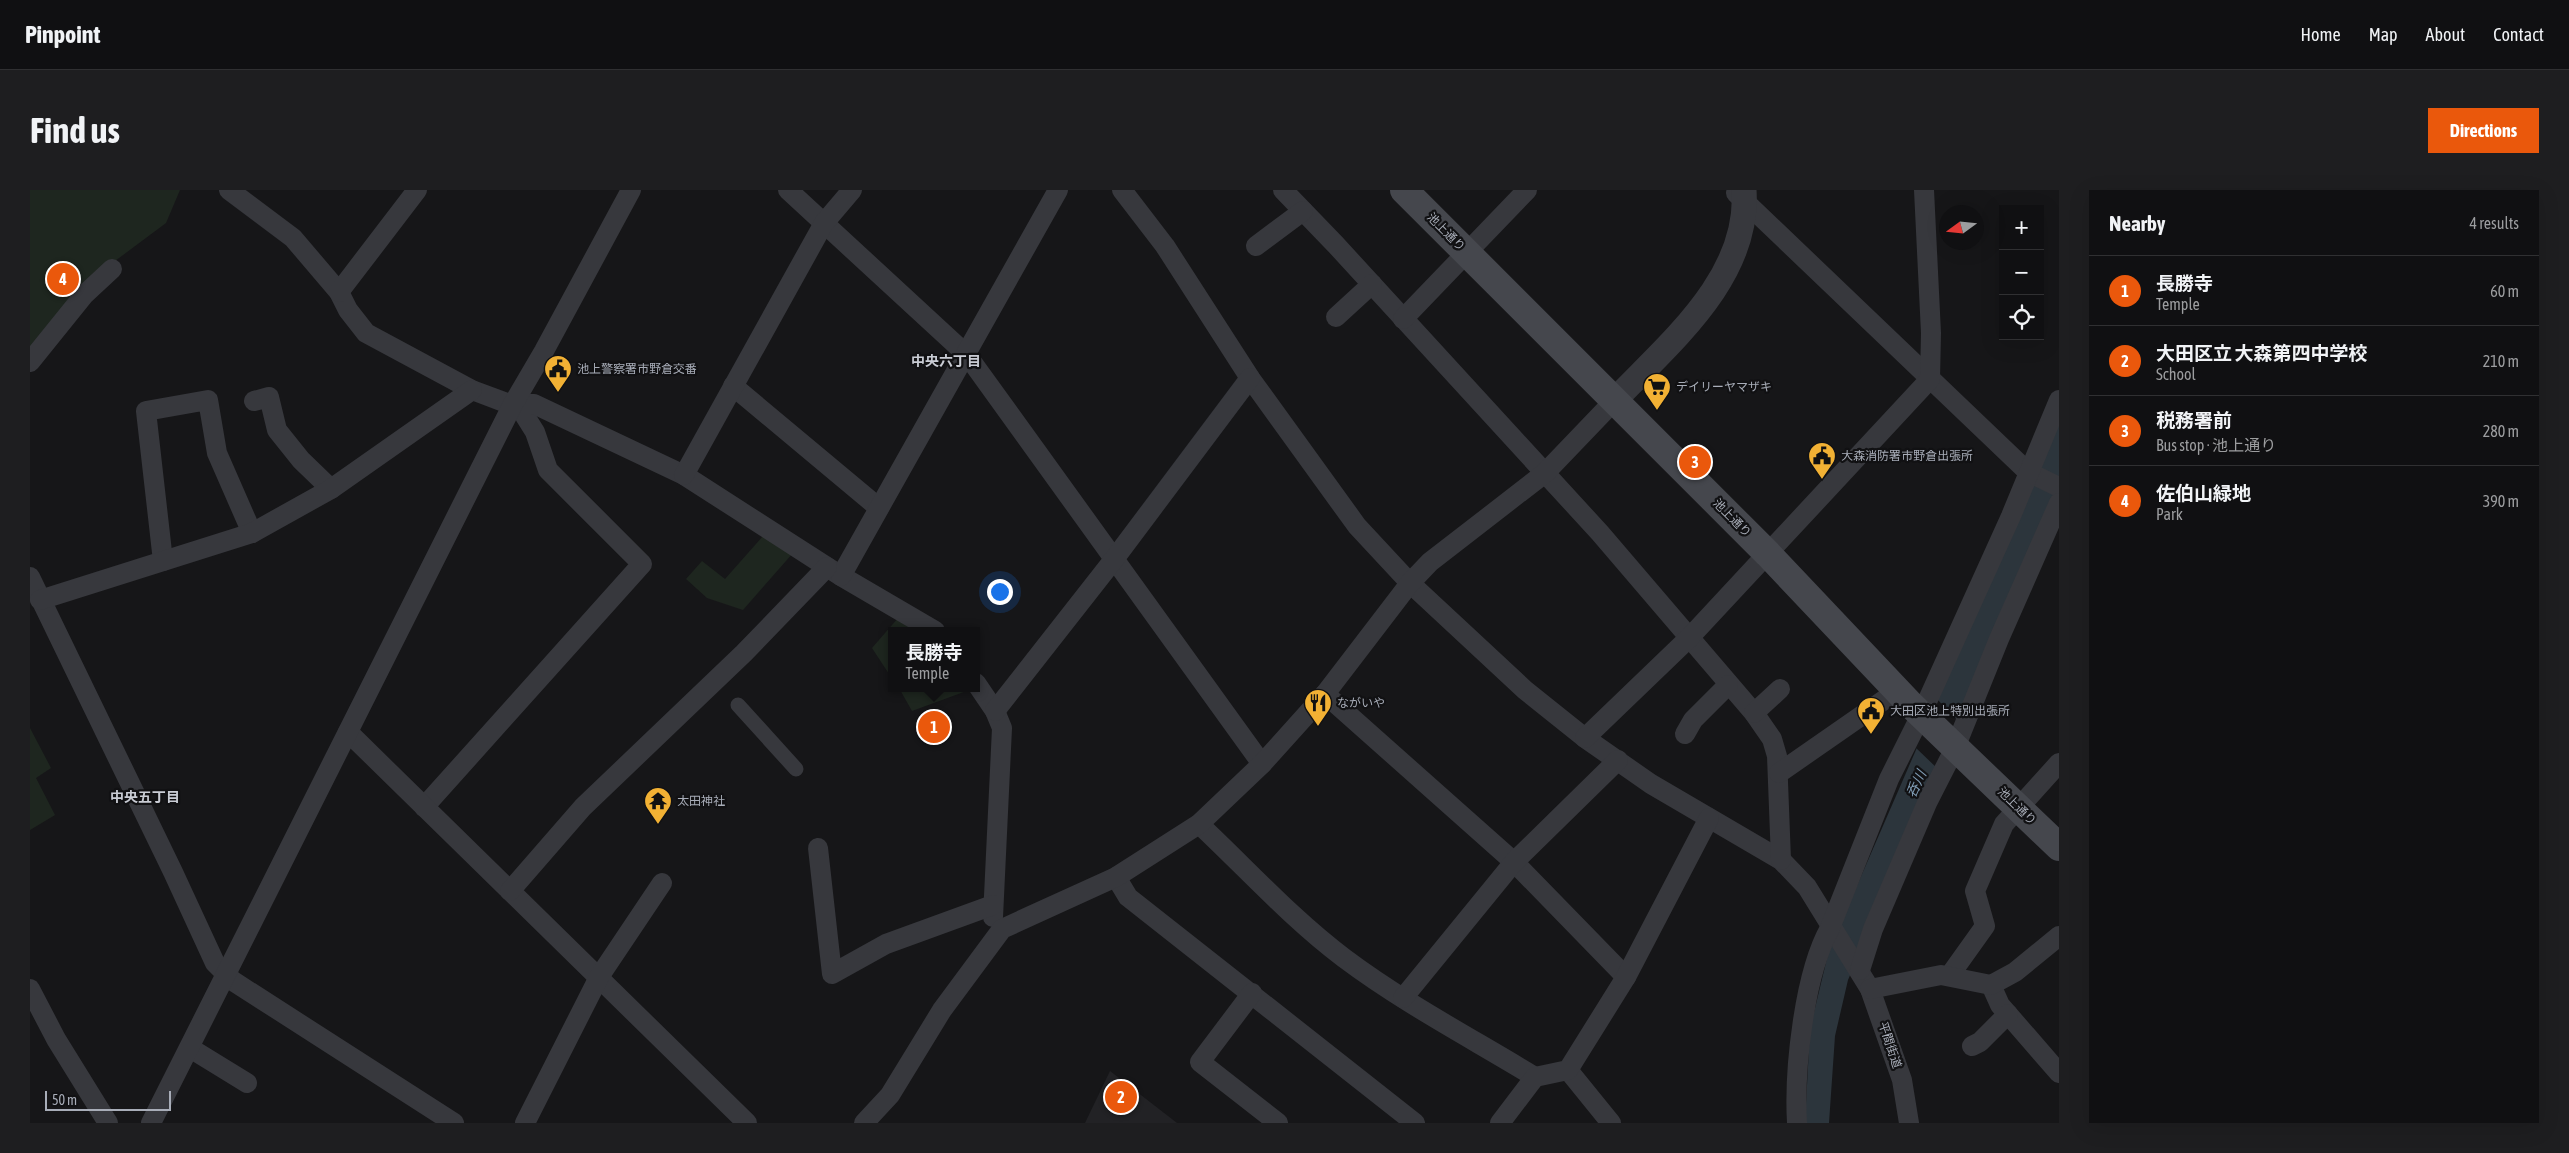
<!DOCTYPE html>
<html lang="en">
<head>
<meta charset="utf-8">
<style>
  :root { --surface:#101012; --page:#1e1e20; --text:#f1f3f6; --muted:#9c9d9f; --line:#303032; --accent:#ea580c }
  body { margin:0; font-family:"Asap Condensed","Noto Sans JP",sans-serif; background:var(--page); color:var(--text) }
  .controls { position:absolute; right:15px; top:15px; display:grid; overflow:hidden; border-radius:0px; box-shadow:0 5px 20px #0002 }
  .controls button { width:45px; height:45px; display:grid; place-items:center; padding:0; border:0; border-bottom:1px solid var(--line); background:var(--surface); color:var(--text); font:25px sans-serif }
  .compass { position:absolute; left:1909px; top:15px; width:45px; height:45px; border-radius:50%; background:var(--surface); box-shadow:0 5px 20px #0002; rotate:255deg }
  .scale { position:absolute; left:15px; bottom:12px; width:126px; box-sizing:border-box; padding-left:5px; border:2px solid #a8adb8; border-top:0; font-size:14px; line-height:18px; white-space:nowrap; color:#a8adb8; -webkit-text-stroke:4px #111113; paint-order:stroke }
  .you { position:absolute; left:969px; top:401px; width:18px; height:18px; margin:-12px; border:4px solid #fff; border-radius:50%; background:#1a73e8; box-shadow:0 0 0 8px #1a73e833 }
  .badge { display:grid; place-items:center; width:32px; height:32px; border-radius:50%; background:var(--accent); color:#fff; font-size:16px; font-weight:700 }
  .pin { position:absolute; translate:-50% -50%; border:2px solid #fff; box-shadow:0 1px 5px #0006 }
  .popup { position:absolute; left:858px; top:437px; width:92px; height:65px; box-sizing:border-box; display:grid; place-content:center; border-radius:0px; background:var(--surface); filter:drop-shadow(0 1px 4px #0005); font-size:16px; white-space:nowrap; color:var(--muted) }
  .popup b { font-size:19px; color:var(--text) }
  .popup::after { content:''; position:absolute; left:50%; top:100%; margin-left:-10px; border:10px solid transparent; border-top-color:var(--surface) }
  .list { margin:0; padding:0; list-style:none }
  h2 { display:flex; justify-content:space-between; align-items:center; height:65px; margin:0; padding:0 20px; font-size:21px }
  h2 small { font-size:16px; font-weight:400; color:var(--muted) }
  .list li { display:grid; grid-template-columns:32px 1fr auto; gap:15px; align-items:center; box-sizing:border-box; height:70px; padding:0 20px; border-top:1px solid var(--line) }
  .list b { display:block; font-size:19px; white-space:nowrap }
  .list p { margin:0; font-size:16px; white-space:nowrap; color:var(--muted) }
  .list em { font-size:16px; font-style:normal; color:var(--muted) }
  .icon { flex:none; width:28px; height:28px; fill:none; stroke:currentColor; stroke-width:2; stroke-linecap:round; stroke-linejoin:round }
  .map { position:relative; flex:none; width:2029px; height:933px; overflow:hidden; border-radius:0px }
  header { display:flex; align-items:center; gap:30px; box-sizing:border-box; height:70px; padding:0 25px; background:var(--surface); border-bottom:1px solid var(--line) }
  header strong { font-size:24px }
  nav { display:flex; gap:28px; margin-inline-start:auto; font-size:18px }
  .intro { display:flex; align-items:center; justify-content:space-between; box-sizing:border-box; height:120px; padding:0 30px }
  h1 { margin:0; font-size:35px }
  .button { padding:12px 22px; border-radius:0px; background:var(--accent); color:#fff; font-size:18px; font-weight:700 }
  main { display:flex; gap:30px; padding:0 30px }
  aside { flex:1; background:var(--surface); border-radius:0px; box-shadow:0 5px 20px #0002 }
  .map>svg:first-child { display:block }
</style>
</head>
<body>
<header>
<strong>Pinpoint</strong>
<nav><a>Home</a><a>Map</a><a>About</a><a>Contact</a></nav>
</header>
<div class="intro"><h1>Find us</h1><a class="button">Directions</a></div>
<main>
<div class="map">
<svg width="2029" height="933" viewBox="0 0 2029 933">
  <rect width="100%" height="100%" fill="#161618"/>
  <path fill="#222225" d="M1080 881 1147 933H1055Z"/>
  <g fill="#1e261f">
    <path d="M0 0H150L136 33 85 71 0 166Z"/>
    <path d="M733 346 763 363 713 420 677 408 656 389 672 371 695 389Z"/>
    <path d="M869 427 890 441H862L861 487 842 458Z"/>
    <path d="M869 498H941L942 499 882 521Z"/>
    <path d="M0 538 21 578 6 588 25 625 0 640Z"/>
  </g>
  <path fill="#2c353c" d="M2029 231V303L1818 790 1805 846 1799 933H1775L1780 839 1799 760Z"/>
  <path fill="#161618" d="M1906 508 1931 534 1910 581 1885 557Z"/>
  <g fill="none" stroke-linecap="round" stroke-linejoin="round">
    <path stroke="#37383d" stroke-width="15" d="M708 515 766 579"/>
    <g stroke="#37383d" stroke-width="20">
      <path d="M199 0 263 48 309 102 318 120 336 143 442 200 490 218 505 242 518 280 612 374 394 617"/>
      <path d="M758 0 937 165 1232 574"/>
      <path d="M1092 0 1135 56 1220 188 1327 336 1380 393 1495 500 1555 548 1621 594 1751 670 1777 697 1840 799 1872 890 1879 933"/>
      <path d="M1253 0 1306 55 1570 343 1724 523 1742 549 1747 566 1751 670"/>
      <path d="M1706 3 1998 282 2029 297"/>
      <path d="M1226 56 1273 21"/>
      <path d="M309 102 387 0"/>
      <path d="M1306 127 1342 94"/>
      <path d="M1373 129 1497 0"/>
      <path d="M0 172 54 105 82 79"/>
      <path d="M703 196 849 318"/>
      <path d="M224 211 239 207 247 240 271 270 301 299"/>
      <path d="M483 214H504L654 285 811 386 905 441"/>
      <path d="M654 285 794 33 822 0"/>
      <path d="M133 371 116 221 178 210 187 263 222 343"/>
      <path d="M811 386 1028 0"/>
      <path d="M0 387 143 682 185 773 203 791 424 933"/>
      <path d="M10 410 222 343 301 299 442 200"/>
      <path d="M946 493 965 521 972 538 963 727"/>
      <path d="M1295 504 1484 672 1596 787"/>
      <path d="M965 521 1085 368 1220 188"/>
      <path d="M1724 523 1750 499"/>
      <path d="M318 542 717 933"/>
      <path d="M1655 544 1663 530 1698 495"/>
      <path d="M1555 548 1660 447 1900 189 1901 143 1894 0"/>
      <path d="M1749 583 1867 501"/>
      <path d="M1169 634C1217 679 1262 729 1314 768 1374 813 1441 848 1505 887"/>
      <path d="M788 658 802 784 856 754 963 715"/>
      <path d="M1086 687 1098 707 1385 933"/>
      <path d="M480 701 553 617 714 463 797 377"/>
      <path d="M1830 780 1843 739 1897 613 1925 558 1969 449 2029 313"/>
      <path d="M1920 785 1955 736 1945 701 1974 634 2029 573"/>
      <path d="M1961 795 1970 815 2029 883"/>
      <path d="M0 799 26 849 78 933"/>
      <path d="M1840 799 1911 785 1961 795 1985 782 2029 746"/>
      <path d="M1222 803 1170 872 1248 933"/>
      <path d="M1373 808 1484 672 1588 570"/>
      <path d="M1942 856 1950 852 1978 824"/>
      <path d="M160 858 217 893"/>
      <path d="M1538 880 1581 933"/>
      <path d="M121 933 483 214 514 161 601 0"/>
      <path d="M495 933 569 787 632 693"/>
      <path d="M834 933 860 905 912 820 972 739 1086 687 1169 634 1232 574 1295 504 1380 393 1400 372 1515 283 1584 211"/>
      <path d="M1470 933 1505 887 1538 880 1596 787 1679 628"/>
      <path d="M1767 933C1764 880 1774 784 1800 738L1859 589 1891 525 1981 326 2029 210"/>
    </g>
    <path stroke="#37383d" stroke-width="25" d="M1584 211C1639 153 1720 88 1714 0"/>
    <path stroke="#45474d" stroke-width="28" d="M1374 0 1738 364 1880 514 2029 657"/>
  </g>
  <defs>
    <symbol id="civic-pin" viewBox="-11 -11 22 30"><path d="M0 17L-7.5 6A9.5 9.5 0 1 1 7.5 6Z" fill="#f2b134" stroke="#111113"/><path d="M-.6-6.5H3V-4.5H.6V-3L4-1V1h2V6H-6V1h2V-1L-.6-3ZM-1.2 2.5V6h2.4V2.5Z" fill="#111"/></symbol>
    <symbol id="supermarket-pin" viewBox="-11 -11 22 30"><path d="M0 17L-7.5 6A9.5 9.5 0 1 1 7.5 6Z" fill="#f2b134" stroke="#111113"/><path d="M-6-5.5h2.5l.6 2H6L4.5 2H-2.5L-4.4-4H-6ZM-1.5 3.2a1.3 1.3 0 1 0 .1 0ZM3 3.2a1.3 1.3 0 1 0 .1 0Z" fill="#111"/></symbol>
    <symbol id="restaurant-pin" viewBox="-11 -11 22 30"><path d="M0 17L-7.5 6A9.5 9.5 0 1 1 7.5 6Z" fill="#f2b134" stroke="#111113"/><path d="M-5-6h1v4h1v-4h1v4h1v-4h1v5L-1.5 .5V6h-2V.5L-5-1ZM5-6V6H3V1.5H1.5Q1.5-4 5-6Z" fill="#111"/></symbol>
    <symbol id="temple-pin" viewBox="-11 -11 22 30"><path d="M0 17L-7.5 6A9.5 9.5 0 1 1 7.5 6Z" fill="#f2b134" stroke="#111113"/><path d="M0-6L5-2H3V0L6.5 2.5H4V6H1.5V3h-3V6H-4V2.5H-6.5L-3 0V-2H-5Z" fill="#111"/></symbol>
  </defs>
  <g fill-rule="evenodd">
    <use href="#civic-pin" x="512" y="163" width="32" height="43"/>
    <use href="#supermarket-pin" x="1611" y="181" width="32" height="43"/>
    <use href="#civic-pin" x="1776" y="250" width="32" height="43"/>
    <use href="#restaurant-pin" x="1272" y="497" width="32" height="43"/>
    <use href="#civic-pin" x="1825" y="505" width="32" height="43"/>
    <use href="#temple-pin" x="612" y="595" width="32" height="43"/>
  </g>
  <g text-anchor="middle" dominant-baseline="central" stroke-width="4.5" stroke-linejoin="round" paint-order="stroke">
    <g font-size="12" fill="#a8adb8" stroke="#111113">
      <text transform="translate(1416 42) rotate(45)">池上通り</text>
      <text transform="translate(1702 328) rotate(45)">池上通り</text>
      <text transform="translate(1987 616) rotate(44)">池上通り</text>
      <text transform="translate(1860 855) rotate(72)">平間街道</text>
    </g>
    <g font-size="12" fill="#a8adb8" stroke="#111113" text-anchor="start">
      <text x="547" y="179">池上警察署市野倉交番</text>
      <text x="1646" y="197">デイリーヤマザキ</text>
      <text x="1811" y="266">大森消防署市野倉出張所</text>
      <text x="1307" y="513">ながいや</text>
      <text x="1860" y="521">大田区池上特別出張所</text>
      <text x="647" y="611">太田神社</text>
    </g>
    <g font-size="14" font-weight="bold" fill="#c9ccd4" stroke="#111113">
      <text x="916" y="171">中央六丁目</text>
      <text x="115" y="607">中央五丁目</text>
    </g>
    <g font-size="14" font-style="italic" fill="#7f9bb3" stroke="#111113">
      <text transform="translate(1886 594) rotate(-65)">呑川</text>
    </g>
  </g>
</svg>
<div class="controls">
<button>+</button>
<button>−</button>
<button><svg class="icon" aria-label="locate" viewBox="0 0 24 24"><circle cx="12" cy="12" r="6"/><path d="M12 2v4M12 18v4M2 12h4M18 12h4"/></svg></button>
</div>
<svg class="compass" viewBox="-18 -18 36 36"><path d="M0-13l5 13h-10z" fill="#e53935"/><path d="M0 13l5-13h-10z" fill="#9c9d9f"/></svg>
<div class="scale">50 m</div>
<div class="you"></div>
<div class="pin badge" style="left:904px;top:537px">1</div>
<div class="popup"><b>長勝寺</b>Temple</div>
<div class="pin badge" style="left:1091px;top:907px">2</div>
<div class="pin badge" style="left:1665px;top:272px">3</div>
<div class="pin badge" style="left:33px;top:89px">4</div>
</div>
<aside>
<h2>Nearby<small>4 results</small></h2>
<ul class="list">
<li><span class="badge">1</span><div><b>長勝寺</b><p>Temple</p></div><em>60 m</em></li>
<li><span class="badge">2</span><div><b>大田区立 大森第四中学校</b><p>School</p></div><em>210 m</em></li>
<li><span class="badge">3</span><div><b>税務署前</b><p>Bus stop · 池上通り</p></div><em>280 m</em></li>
<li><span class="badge">4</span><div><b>佐伯山緑地</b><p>Park</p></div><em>390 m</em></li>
</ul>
</aside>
</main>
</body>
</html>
